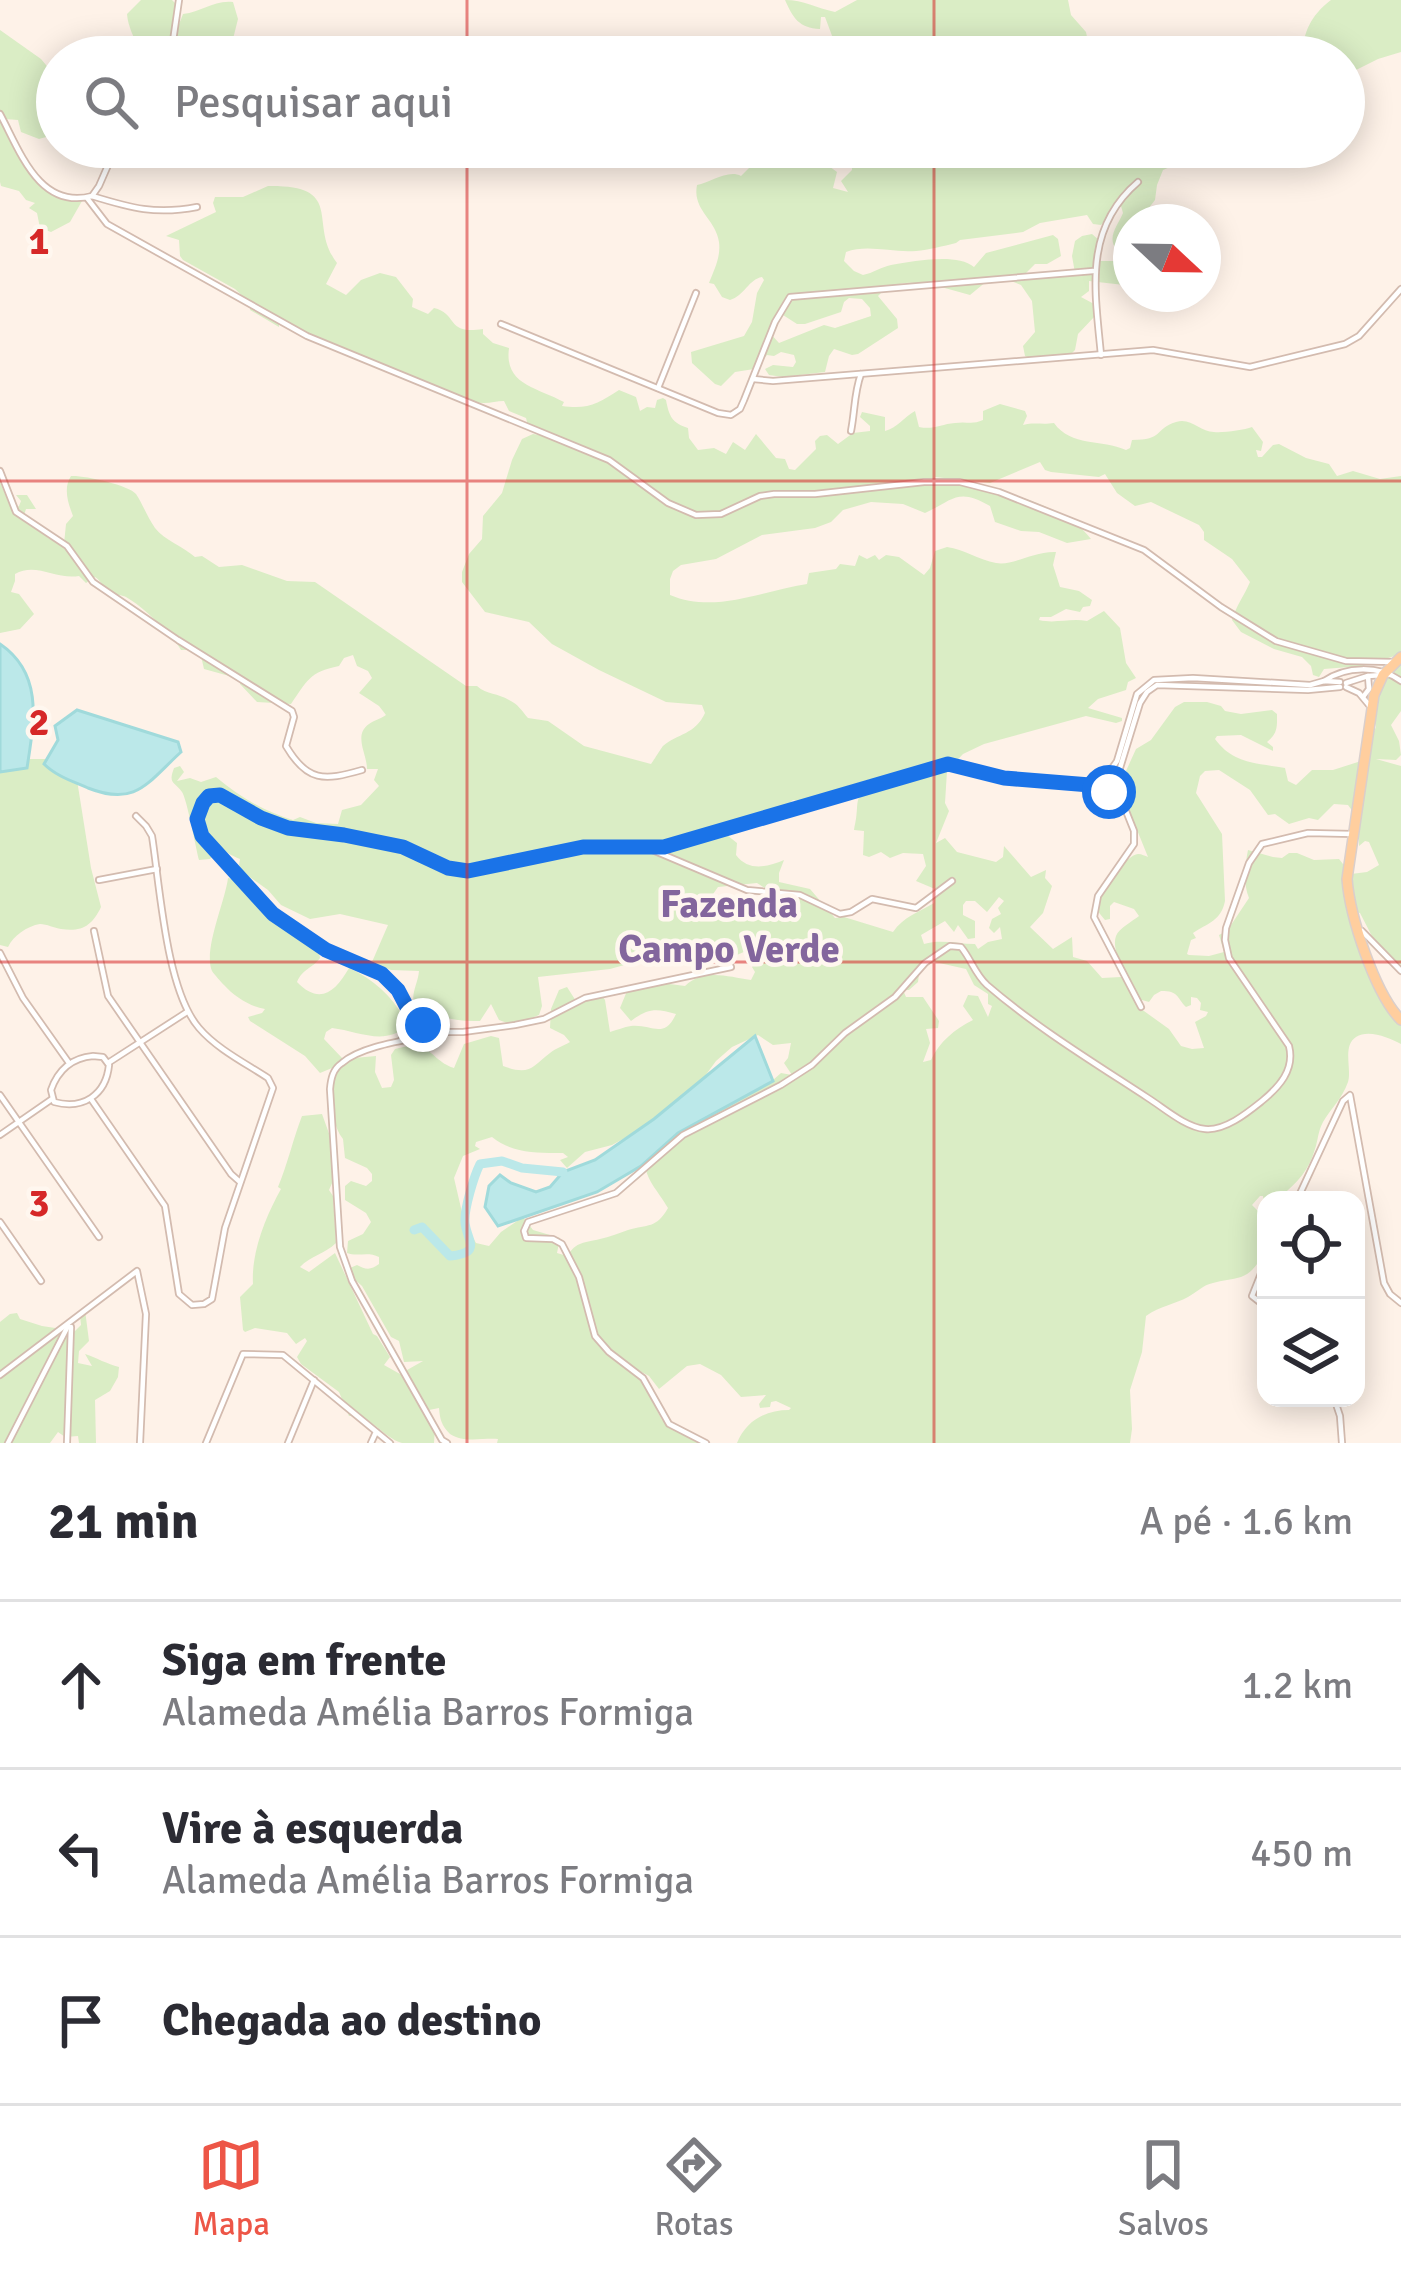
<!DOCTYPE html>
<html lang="pt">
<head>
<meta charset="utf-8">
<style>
  :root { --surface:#fff; --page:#f7f7f7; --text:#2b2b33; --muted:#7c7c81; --line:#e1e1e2; --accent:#ed5647 }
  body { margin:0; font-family:Signika,sans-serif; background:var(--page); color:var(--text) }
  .controls { position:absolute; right:36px; bottom:36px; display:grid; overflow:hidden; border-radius:24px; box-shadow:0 6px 30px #0003 }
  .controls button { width:108px; height:108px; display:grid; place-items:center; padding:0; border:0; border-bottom:3px solid var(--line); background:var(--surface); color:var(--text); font:60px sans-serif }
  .compass { position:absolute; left:1113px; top:204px; width:108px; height:108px; border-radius:50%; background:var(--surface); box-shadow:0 6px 30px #0003; rotate:112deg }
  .stop { position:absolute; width:36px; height:36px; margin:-27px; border:9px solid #1a73e8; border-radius:50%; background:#fff }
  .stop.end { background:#1a73e8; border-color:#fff; box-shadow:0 3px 12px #0008 }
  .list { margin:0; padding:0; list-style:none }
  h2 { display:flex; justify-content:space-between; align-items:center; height:156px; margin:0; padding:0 48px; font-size:51px }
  h2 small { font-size:39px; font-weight:400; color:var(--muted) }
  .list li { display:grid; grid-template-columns:78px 1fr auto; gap:36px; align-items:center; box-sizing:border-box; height:168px; padding:0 48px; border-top:3px solid var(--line) }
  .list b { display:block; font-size:45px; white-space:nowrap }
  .list p { margin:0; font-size:39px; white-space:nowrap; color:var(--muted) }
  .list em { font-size:39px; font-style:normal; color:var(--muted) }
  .icon { flex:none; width:66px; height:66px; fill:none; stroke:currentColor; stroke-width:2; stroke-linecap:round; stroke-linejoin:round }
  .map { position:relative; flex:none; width:1401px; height:1443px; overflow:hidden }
  .search { position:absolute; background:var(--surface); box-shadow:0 6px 30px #0003; left:36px; right:36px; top:36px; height:132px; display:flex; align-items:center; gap:30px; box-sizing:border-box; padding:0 42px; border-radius:66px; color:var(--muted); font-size:45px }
  .sheet { height:660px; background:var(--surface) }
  nav { display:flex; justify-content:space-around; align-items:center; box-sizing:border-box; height:168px; border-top:3px solid var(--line); background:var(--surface); font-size:33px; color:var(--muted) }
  nav a { display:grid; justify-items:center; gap:6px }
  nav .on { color:var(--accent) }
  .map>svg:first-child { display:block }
</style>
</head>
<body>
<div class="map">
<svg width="1401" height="1443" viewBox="0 0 1401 1443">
  <rect width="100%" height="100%" fill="#fef2e8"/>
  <g fill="#daedc5" fill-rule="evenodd">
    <path d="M141 0H172L176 4 178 27 183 14C202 12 213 0 233 2L238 19 233 39 235 42 223 50 218 57H137L139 49C134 37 128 27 127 14Z"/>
    <path d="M785 0C804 0 816 8 835 12L857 0H1068L1071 15 1086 32 1089 47 1096 50 1110 43 1112 45 1103 53 1088 57H840L825 17H821L820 29C799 28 793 18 785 0Z"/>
    <path d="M1331 0H1401V52L1378 59 1344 76V57H1301C1304 32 1310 16 1331 0Z"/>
    <path d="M0 30 41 59 51 71 57 69V134L39 139 21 132 18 120 5 119C25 165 31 186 82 201L70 222 51 232 40 228 37 213 29 208 35 203 26 200 19 191 1 186 0 182Z"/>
    <path d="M733 147H822V161L837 172 833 188 848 192 841 181 852 170V161L866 155 871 147H1120L1135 156 1147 148 1169 157 1177 164 1163 170 1157 185 1155 200 1138 222H1131V255L1127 251 1117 250C1106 238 1118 225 1123 213L1121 206 1101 225 1093 224 1087 215 1040 223 1023 232 960 240 956 243C943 246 929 250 916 251 892 253 868 244 846 252L844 261 854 271 863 275C873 273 881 267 891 265 916 261 957 253 974 267L986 253 1053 235 1058 239 1061 256 1047 264H1035L1026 273 1028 276 1060 277 1075 273 1072 256 1075 241 1082 236 1092 234 1099 240 1096 261H1118L1131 276V289L1124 285 1089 281V291L1081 297 1094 304 1095 316 1078 334 1075 350 1069 356 1029 358 1025 356 1023 346 1035 332 1032 301 1021 285 1011 281 1005 282 995 279 987 281 970 295 934 285 923 289 920 284C905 280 888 285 878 296L897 319 898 328 858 354 852 355 834 349 829 356 825 372 783 377 769 375 765 369 773 365 793 367 796 362 794 355 781 352 774 356 767 355 754 369 735 372 721 386 715 384 692 363 691 352 744 336 752 322 757 293 764 280 762 277C749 279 744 296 730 300L722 297 714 284 709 283C714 270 721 257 719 242 716 219 692 210 697 185 710 183 728 169 741 176L749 168 741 167 732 158ZM849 298 862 299 870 308 871 316 835 328 824 325 779 343 769 332 776 317 783 315 797 324H805L841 312 844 302Z"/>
    <path d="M268 186C347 185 307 224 337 263L326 284 346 295 361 280 380 273 396 277 413 299 412 307 428 314 434 308C459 314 445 335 483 329V334L493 343 509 348C504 385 537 387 564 402L562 406C588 410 599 403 619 390L636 397 640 411 647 407 655 408 657 400 663 398 666 400C669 416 672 423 688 428L689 438 698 450 714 448 726 454 733 442 745 450 756 434 776 458 785 459 789 469 795 470 816 449 815 441 820 436 827 435 838 444 853 433 870 431V426L860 417 862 412 885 417V431C897 428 904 417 915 411L919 427C934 430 941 424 955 423 967 421 972 425 983 420V411L1000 404 1025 411 1027 416 1023 425C1034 422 1042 425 1054 423 1071 447 1102 439 1126 450L1130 448 1132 440C1164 440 1154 429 1176 422 1191 417 1200 432 1214 432 1223 433 1244 430 1252 427L1263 442 1261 451 1256 450 1258 457H1262L1273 445 1279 444 1306 458 1329 464 1337 476 1353 471 1380 479 1401 476V654L1362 666 1324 669 1319 677 1313 675 1311 666 1302 657 1274 649 1241 632 1232 620C1236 606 1244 596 1250 582L1232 559 1204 540V532L1199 525 1151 502 1135 506 1117 493 1105 474 1099 477 1051 472 1045 470 1040 462 990 483 935 477 938 484C983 483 1063 502 1091 539L1067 543 1039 532 1021 531 995 522 990 506C958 487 953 500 925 513L903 504 871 502 843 510 831 522 815 528 762 535 716 559 681 565 673 571 670 579V595C715 614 761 591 807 584L809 573 836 569 840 564 855 566 859 555 867 559 875 555 879 560 886 555 899 557 924 575 930 568 935 551 947 547C964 549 979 560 996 563 1014 566 1033 551 1056 552L1053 565 1060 587 1079 591 1092 600 1090 606 1083 607 1080 612 1066 609 1051 617H1040L1039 620C1055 624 1070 618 1087 621L1104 611 1120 628 1126 663 1136 678 1128 682 1126 690 1098 699 1088 708 1122 718V721L1116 723 1086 716 984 744 963 754 947 771 945 803 949 811 936 843 945 838 957 852 996 862 1003 857 1004 846 1031 877 1046 870 1045 878 1052 886 1043 913 1030 927 1053 949 1072 937 1073 957 1087 961 1102 978 1121 977 1135 994C1131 978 1110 953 1116 936 1119 928 1133 921 1139 916L1134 909 1114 902 1110 906V919L1105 920C1099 912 1096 912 1097 901 1098 890 1128 854 1138 854 1142 854 1145 856 1148 857L1122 793 1126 771 1136 749 1151 740 1175 707 1184 702H1207L1221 706 1225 711 1241 714 1272 710 1277 714C1277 727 1278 733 1267 742L1273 747V751L1241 735 1217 736 1215 739C1233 764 1257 763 1285 768L1288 781 1296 785 1312 770H1333L1361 761 1376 727C1370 702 1385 678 1401 659V711L1391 725 1399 741 1401 755 1396 760 1376 759 1401 766V965L1376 944 1360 913 1352 911 1350 918 1355 922 1390 1009V1014L1401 1020V1044C1389 1038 1369 1029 1356 1037 1342 1046 1352 1069 1348 1082 1342 1099 1331 1108 1323 1122 1318 1131 1318 1140 1315 1149 1309 1170 1298 1182 1282 1195L1272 1194 1264 1202 1263 1196H1260L1252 1205 1259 1212 1266 1210C1266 1234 1267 1267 1241 1277 1232 1280 1222 1280 1213 1283 1203 1285 1197 1292 1188 1297 1175 1304 1160 1306 1146 1316L1142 1352 1130 1390 1132 1429 1130 1443H737C746 1421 765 1410 789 1410L791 1408 776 1401 771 1402 770 1407 760 1408 759 1404 766 1395 741 1397 721 1375 700 1364 687 1366 659 1389 649 1376 636 1369 662 1420 701 1443H497L498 1439C480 1438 464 1443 450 1434 441 1425 440 1419 439 1408L429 1410 435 1428 434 1443C425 1443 411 1443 402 1443 382 1437 372 1415 349 1416L339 1392 301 1364 297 1357 307 1341 305 1338 296 1344 287 1333 255 1328 245 1332 243 1330 240 1297 253 1284C251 1252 266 1216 281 1189L278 1187C288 1163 293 1139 302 1116L322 1114 335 1150 333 1181 329 1190 333 1196 336 1243C325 1254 310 1256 300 1267L309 1272 335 1253 373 1334 377 1336 390 1357 384 1365 400 1374 423 1361 404 1362 399 1341 391 1337 362 1286 352 1277 350 1268 357 1265C366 1270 371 1270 379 1264V1257C368 1251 358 1257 347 1253L348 1241 363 1234 371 1222 366 1213 345 1200V1186L351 1181 366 1186 372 1181V1174L367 1168 345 1158 343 1139C329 1122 332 1090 332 1068L320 1073 305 1056 250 1021 248 1017 262 1013 265 1009C249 1006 235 997 224 985 222 983 214 974 212 971 203 950 225 902 228 878L238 880 268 911 309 941 311 946 318 948 320 958C312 969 303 968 297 982 320 1006 336 991 349 968 375 980 396 999 407 1025 386 1047 358 1031 332 1028L326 1032 324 1039 343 1059 376 1056 375 1072 382 1088 391 1087 394 1080 391 1055 395 1049C432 1038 428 1059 454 1068L464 1044 491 1036 499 1038 503 1066C530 1076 532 1067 550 1053 556 1048 563 1046 570 1042L564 1035 550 1028 551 1009 559 990 567 987 576 1001 600 993 605 1000 610 1032C617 1030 624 1027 631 1026 652 1024 664 1040 676 1014 656 1008 648 1008 631 1021L620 1008 627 991 662 983 685 986C704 968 728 977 751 980L755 972 752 967 757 959 746 951 730 958H721L669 945 652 948 628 964 610 969 538 977 542 1006 539 1015 513 1025 499 1020 491 1004 480 1021C455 1022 435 1017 414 1004 411 993 418 983 419 971L391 970 372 962 388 925 340 914 310 919 281 905 268 890 244 873 239 865 240 859C222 852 200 833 206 812L199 806 194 809 198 830 213 855 210 859 199 860C196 849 187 799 182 792 174 781 168 784 174 768L180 766 184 772 177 781 190 778 201 782 216 777C238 796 265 812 293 820L300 817 316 823 338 824 342 810 361 805 379 786 374 780 378 769H367C367 754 353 735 369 724 374 720 381 719 386 715L379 706 359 693 372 678 368 671 357 666 353 655 344 658 339 666C309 672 307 681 291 704L257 702 240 684V679L204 669 201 656 192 650H181C172 634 142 606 126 597 117 593 116 598 108 591 103 586 100 580 95 577L86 583 79 576C56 580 36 562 15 574V581L11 592 19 594 34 614 20 629 0 633V482L10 506 14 509 19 506 21 501 16 495H27L36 509H26L24 515 48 538 64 544 66 524 73 516C68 503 63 488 71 476 83 475 129 485 136 494 143 505 148 518 155 528 164 540 184 547 195 557L202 556 219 567 242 565 287 581 315 582 466 686H477C487 695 498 693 509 700 518 704 522 711 528 718L548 721 584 746 651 764C652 763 662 747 663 746 678 733 695 735 705 713L702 705 666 702 599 670 552 644 529 622 485 612 462 582V572L469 554 482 539 483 516 502 493 512 460 522 439 533 434 563 439C549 432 534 431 521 423L527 422 526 418 509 411 504 401C497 401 491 403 484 403 457 403 434 383 408 378L279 323V327L250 310 251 304 235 289 183 260 180 256 179 240 166 236 216 212 213 203 215 197H243ZM1219 770 1250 790 1268 815 1275 814 1289 824 1309 818 1318 820 1334 804 1348 805 1359 820V846L1365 841 1369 842 1379 865 1367 872 1351 874 1339 859 1314 860 1297 853H1289L1282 858 1273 857 1248 850C1245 865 1243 884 1249 898L1227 931 1219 935 1224 952 1209 956 1189 955 1187 954 1191 940 1196 938 1193 933C1208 923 1221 921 1225 901L1222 834 1196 793 1200 776 1205 771ZM871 779 882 780C848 798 862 798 854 830L864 831 863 855 869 857 881 852 890 858 903 853 923 854 926 866 916 881 935 889 934 903C919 912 903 917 893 932L844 917 835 918 810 889 779 882V873L784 860C767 867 749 872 736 855L737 843 722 831 721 828C744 815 776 818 793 800L807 802 818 795ZM757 883 771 892 789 895V909L764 913 736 910 717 901 711 906 704 907 718 887ZM999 897 1004 901 998 908 1001 914 992 919 989 928 994 933 1000 927 1002 939 988 942 978 949 975 944C957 944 941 939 924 944L921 935 945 921 954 932 958 925 968 939 975 938V921L963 915V905L966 901H975L987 912ZM926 960 966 969 974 985 988 994V1004L992 1006 988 1017 978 996 968 995 963 1006 973 1020C955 1029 939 1042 931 1060L923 1062 930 1043 926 1029 938 1028 939 1021 923 997H906L903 990H909L918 982 920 966ZM1161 991C1179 991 1176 997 1186 1007L1191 1005V997L1197 998 1201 1003 1200 1010 1208 1012 1206 1016 1195 1022 1204 1048 1192 1049 1181 1046 1169 1029 1137 1006 1142 1000 1149 1002 1154 995ZM758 1035 773 1045 791 1043 788 1058 784 1063 792 1075 781 1073 773 1080 765 1076 646 1151C641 1177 656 1187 668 1208 656 1229 648 1224 628 1230 619 1233 609 1237 600 1239 584 1243 577 1241 567 1256L557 1253 560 1238 533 1230 523 1217 501 1232 489 1246 476 1243 464 1221 454 1178 463 1156 480 1149 475 1146 476 1142 492 1137C513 1154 538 1153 563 1153L568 1157 560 1160 567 1168 585 1152 612 1145 643 1128 705 1076 716 1061 732 1047Z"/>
    <path d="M28 759H47L77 780 91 868 101 907C92 926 82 932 61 929 54 928 47 924 40 924 27 926 13 936 8 947L0 945V763Z"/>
    <path d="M85 1310 89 1341 79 1351 78 1363 92 1366 85 1354C97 1358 107 1364 119 1367L118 1377 110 1391 95 1400 96 1443H79L78 1436 65 1437 58 1432 50 1443H0V1322L10 1314 17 1313 20 1319 42 1326 75 1331 81 1325 80 1315Z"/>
  </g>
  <g fill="#bbe8e9" stroke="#a0dadb" stroke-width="3">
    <path d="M0 644C44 674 34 722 27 768L0 772Z"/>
    <path d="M77 710 178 742 181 752C147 783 136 807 88 788 72 781 56 776 44 764L58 740 55 726Z"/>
    <path d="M755 1036 773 1081 678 1133 641 1166 597 1192 498 1226 485 1207 489 1186 500 1175 511 1183 536 1192 550 1187 563 1172 595 1160 654 1119Z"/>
  </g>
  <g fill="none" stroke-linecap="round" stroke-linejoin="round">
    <path stroke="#bbe8e9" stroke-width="9" d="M414 1230 422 1227 450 1256C484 1253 466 1240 465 1222 464 1209 474 1176 480 1164L502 1161 522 1168 563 1172"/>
    <defs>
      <g id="street">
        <path d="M166 57 173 41 179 0"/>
        <path d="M0 114C20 151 39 210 92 196L99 186 116 147"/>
        <path d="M92 196C131 208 156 215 197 207"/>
        <path d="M87 198 107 224 307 336 609 460 668 503 696 515 721 514 760 496 774 494H815L924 482H960L999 492 1144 550 1221 607 1276 641 1346 661 1394 662"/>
        <path d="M501 324 718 413 731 415 740 409 744 400 775 322 790 297 1093 271"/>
        <path d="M1101 355C1095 291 1083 229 1138 182"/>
        <path d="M753 379 773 381 1153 350 1250 367 1345 344 1359 336 1401 289"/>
        <path d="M658 388 696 293"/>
        <path d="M851 431C855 411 854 393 861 374"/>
        <path d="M0 471 16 512 67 546 93 582 178 640 292 711 294 717 286 746C307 782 324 781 362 770"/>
        <path d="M1324 681C1346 666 1379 665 1401 681"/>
        <path d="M1346 683 1368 676 1383 675"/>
        <path d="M1346 687 1359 693 1369 705"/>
        <path d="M1363 697 1369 689 1368 676"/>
        <circle cx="1109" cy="784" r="7"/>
        <path d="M1105 778 1117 761 1137 694 1154 680 1193 678 1310 685 1324 681 1340 682"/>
        <path d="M1116 781 1140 703 1147 692 1157 685 1308 690 1340 687"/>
        <path d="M1116 786 1134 831V844L1098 896 1094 917 1141 1007"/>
        <path d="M650 849 747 890 800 895 840 914 851 912 872 899 916 908 952 881"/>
        <path d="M99 880 157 869"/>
        <path d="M94 931 108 996 231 1174 240 1182"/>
        <path d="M1362 931 1401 971"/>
        <path d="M0 953 23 998 69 1063"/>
        <path d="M444 1032C417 1039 363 1044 342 1063 333 1069 331 1078 330 1089L340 1247 352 1281 442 1440 447 1443"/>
        <path d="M424 1037 423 1025C407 1010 400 985 382 974 366 965 347 961 330 951 312 941 291 928 275 915 260 902 198 838 197 821 197 811 202 804 209 796L220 795 261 818 288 828 344 835 403 847 448 868 468 871 583 847H664L948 764 1004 778 1090 785 1104 790"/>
        <path d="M401 1040 416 1024 444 1032H463L515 1025 544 1019 585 998 731 967"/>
        <path d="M93 1056 103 1057 109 1065C106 1095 83 1110 54 1102L51 1090C58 1070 71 1058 93 1056Z"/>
        <path d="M108 1063 187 1012"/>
        <path d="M0 1095 99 1237"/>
        <path d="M91 1099 165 1206 179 1294 192 1305 204 1304 212 1299 225 1228 273 1088 268 1078C245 1063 217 1049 199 1028 166 990 160 887 152 836L146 826 136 816"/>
        <path d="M0 1135 52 1099"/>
        <path d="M1297 1200 1343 1101 1350 1095 1384 1283 1390 1294 1401 1303"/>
        <path d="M0 1222 41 1281"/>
        <path d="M1266 1261 1252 1296 1266 1307"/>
        <path d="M0 1375 137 1271 146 1314 140 1443"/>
        <path d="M1334 1398 1340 1416 1342 1443"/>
        <path d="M8 1443 68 1326"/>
        <path d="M67 1443 71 1327"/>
        <path d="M206 1443 243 1354 283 1355 390 1443"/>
        <path d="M288 1443 314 1380"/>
        <path d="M371 1443 376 1432"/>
        <path d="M706 1443 669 1424 643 1378 609 1352 595 1336 579 1277 562 1244 553 1239 526 1238 524 1231 528 1222 616 1193 683 1135 781 1085 812 1065 845 1033 895 997 925 963 950 946 961 947C971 959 975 974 987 985 1037 1028 1093 1062 1148 1098 1164 1108 1185 1127 1205 1129 1225 1131 1247 1113 1262 1101 1279 1087 1295 1070 1289 1046L1229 958 1225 940 1226 928 1249 863 1262 844 1308 833 1353 834"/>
      </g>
      <path id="primary" d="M1401 657 1383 675 1374 695 1347 879C1350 917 1375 994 1401 1020"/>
    </defs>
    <use href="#street" stroke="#d3bbaf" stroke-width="8"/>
    <use href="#primary" stroke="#dacfcc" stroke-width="12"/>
    <use href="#street" stroke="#fff" stroke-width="4.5"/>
    <use href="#primary" stroke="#ffce9e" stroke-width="9"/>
  </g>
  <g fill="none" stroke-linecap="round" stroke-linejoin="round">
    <path stroke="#1a73e8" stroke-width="15" d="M423 1025 410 1013 398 990 382 974 326 950 273 914 262 902 202 836 197 819 203 803 209 796 220 795 261 818 288 828 344 835 403 847 448 868 468 871 583 847H664L948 764 1004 778 1090 785 1109 792"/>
  </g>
  <path fill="none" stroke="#d62828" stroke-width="3" stroke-opacity="0.55" d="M467 0V57M934 0V57M467 147V1443M934 147V1443M0 481H1401M0 962H1401"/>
  <g text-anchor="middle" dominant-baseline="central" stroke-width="9" stroke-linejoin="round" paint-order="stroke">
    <g font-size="39" font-weight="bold" fill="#83669d" stroke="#fff7ef">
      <text x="729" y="904">Fazenda<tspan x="729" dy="45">Campo Verde</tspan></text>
    </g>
  </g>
  <g font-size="39" text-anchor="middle" font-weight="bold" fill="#d62828" stroke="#fff7ef" stroke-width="9" stroke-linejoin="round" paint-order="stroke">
    <text x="39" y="254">1</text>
    <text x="39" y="735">2</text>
    <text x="39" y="1216">3</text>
  </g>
</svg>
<div class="controls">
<button><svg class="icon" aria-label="locate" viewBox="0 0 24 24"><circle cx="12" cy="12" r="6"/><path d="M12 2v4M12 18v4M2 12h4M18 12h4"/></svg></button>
<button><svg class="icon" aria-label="layers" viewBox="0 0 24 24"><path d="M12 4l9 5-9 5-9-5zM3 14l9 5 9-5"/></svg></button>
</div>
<svg class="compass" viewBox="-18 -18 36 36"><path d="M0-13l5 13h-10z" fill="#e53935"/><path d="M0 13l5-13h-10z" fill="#7c7c81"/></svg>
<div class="stop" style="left:1109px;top:792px"></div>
<div class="stop end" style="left:423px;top:1025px"></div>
<div class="search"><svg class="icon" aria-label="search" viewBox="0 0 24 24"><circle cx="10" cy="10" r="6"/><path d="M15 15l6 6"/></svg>Pesquisar aqui</div>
</div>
<section class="sheet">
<h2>21 min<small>A pé · 1.6 km</small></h2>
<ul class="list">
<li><svg class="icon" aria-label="ahead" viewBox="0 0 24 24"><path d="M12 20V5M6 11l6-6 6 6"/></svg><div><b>Siga em frente</b><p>Alameda Amélia Barros Formiga</p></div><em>1.2 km</em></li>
<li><svg class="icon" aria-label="left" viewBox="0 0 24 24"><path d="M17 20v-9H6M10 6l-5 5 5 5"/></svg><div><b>Vire à esquerda</b><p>Alameda Amélia Barros Formiga</p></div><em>450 m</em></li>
<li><svg class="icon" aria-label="arrive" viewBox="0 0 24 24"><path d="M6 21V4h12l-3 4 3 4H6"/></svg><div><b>Chegada ao destino</b></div></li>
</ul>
</section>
<nav>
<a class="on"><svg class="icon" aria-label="map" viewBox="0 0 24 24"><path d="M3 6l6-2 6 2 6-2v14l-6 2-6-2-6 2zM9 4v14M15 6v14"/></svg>Mapa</a>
<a><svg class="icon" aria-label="directions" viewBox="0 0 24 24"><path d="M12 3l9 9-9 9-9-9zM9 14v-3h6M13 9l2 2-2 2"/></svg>Rotas</a>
<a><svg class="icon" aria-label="saved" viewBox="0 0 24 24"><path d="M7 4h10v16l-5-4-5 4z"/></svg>Salvos</a>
</nav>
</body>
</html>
